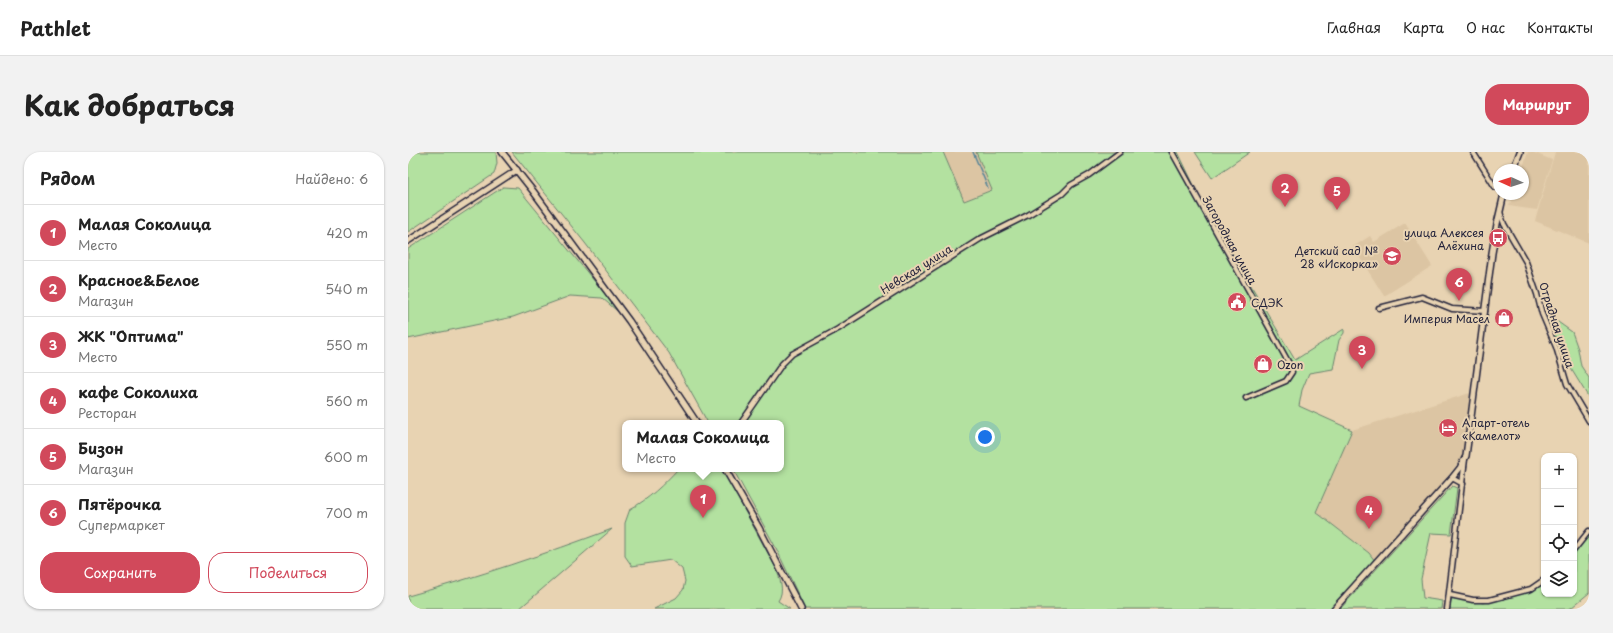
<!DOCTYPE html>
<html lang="ru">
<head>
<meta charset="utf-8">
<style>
  :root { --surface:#fff; --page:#f2f2f2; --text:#222; --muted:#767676; --line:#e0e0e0; --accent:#d1495b }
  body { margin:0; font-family:"Playpen Sans",sans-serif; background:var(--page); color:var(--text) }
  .controls { position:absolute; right:12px; bottom:12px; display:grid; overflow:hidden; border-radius:8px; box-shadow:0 1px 3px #0004 }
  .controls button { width:36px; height:36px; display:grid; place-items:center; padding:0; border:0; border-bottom:1px solid var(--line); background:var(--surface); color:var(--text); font:20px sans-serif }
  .compass { position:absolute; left:1085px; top:12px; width:36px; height:36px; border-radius:50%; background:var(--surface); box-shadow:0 1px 3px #0004; rotate:273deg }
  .you { position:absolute; left:577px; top:285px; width:14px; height:14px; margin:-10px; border:3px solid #fff; border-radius:50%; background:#1a73e8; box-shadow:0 0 0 6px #1a73e833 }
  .badge { display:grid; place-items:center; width:26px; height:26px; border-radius:50%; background:var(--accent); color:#fff; font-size:13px; font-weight:700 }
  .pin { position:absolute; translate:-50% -33px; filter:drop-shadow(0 1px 2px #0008) }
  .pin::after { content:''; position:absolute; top:21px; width:14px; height:12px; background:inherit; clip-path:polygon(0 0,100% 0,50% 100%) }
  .popup { position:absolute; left:214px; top:268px; width:162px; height:52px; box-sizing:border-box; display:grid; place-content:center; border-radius:8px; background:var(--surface); filter:drop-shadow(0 1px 3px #0005); font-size:13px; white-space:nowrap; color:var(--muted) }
  .popup b { font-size:15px; color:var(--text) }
  .popup::after { content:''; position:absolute; left:50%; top:100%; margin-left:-8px; border:8px solid transparent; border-top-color:var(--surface) }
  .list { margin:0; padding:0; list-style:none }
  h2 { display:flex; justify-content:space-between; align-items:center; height:52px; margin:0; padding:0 16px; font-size:17px }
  h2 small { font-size:13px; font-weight:400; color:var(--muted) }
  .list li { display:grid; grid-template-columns:26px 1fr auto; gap:12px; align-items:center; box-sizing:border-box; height:56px; padding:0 16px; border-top:1px solid var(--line) }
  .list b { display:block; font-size:15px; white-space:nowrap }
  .list p { margin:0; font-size:13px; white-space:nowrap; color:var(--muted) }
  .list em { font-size:13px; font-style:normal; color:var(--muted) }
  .actions { display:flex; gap:8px; padding:12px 16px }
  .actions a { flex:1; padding:9px 0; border:1px solid var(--accent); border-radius:16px; text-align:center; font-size:14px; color:var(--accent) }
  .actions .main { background:var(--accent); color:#fff }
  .icon { flex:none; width:22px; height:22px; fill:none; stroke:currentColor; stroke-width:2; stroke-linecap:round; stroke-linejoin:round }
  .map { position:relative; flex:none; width:1181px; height:457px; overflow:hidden; border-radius:16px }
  header { display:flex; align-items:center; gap:24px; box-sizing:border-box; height:56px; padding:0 20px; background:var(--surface); border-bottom:1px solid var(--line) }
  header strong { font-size:19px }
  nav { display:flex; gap:22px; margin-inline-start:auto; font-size:14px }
  .intro { display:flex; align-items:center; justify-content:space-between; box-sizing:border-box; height:96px; padding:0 24px }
  h1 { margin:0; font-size:28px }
  .button { padding:10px 18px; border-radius:16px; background:var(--accent); color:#fff; font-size:14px; font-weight:700 }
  main { display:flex; gap:24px; padding:0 24px }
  aside { flex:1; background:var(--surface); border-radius:16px; box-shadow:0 1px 3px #0004 }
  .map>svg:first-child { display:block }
</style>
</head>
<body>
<header>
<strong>Pathlet</strong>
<nav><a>Главная</a><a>Карта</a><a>О нас</a><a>Контакты</a></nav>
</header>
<div class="intro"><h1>Как добраться</h1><a class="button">Маршрут</a></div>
<main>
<aside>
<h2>Рядом<small>Найдено: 6</small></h2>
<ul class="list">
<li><span class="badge">1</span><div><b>Малая Соколица</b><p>Место</p></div><em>420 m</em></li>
<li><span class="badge">2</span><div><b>Красное&amp;Белое</b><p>Магазин</p></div><em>540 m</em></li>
<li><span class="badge">3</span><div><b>ЖК &quot;Оптима&quot;</b><p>Место</p></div><em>550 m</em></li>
<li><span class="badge">4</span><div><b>кафе Соколиха</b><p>Ресторан</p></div><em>560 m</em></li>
<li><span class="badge">5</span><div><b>Бизон</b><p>Магазин</p></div><em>600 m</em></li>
<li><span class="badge">6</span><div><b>Пятёрочка</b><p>Супермаркет</p></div><em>700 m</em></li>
</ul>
<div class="actions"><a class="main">Сохранить</a><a>Поделиться</a></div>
</aside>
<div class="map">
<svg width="1181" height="457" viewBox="0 0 1181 457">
  <rect width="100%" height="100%" fill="#e8d3b2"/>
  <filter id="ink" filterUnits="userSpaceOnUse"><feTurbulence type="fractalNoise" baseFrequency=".025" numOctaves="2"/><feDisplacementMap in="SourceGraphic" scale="8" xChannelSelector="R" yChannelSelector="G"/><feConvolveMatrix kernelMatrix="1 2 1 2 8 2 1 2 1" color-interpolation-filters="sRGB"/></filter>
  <g filter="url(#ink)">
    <g fill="#dcc5a3">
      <path d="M535 0H568L584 38 555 49Z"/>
      <path d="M1120 0H1124L1144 8 1129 58 1101 54 1106 42H1115L1114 18Z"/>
      <path d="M1147 0H1181V91L1127 69Z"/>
      <path d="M997 71 1024 114 976 144 945 95 962 84 966 90Z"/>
      <path d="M1062 241 1054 306 1006 366 967 409 961 401 908 360 944 278Z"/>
    </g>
    <g fill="#b3e1a0" stroke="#6a826e">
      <path d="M0 0H88L89 11 86 22 0 80Z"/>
      <path d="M104 0H535L556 49 584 38 568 0H770L795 52 887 208 936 177V181L931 188 925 217 901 221 894 238 891 254 944 278 908 360 961 401 967 409 922 457H397L368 396 325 317H373V271H300L261 201 177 91Z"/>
      <path d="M787 0H842L804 26Z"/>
      <path d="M95 35 110 36 215 164 194 146 162 144 105 165 0 187V97Z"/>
      <path d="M1137 165 1150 170 1164 180 1170 197 1173 214 1181 226V246L1154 202Z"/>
      <path d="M270 317H314L368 416C372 428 377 438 370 449L382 457H246L268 446 275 438 277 429 274 417 263 408 224 414 217 404V371L222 357C240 348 256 332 270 317Z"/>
      <path d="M1044 334 1049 336 1043 382 1023 381 1013 427 1015 446 1034 449 1033 457H932Z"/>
      <path d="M204 377 111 457H0V444C69 425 137 402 204 377Z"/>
      <path d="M1181 382V441L1163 456 1159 457H1042L1044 445 1075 451 1117 441 1136 432V442H1166V403Z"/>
    </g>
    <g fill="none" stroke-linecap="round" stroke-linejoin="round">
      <path stroke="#568497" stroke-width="1.5" d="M565 0 580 36"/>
      <defs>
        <g id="minor">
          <path d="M764 0 883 215 884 220 878 229 838 246"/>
          <path d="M1065 0 1087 35 1091 36"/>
          <path d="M1092 60 1096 72 1118 110 1129 142 1134 162 1148 195 1159 232 1181 269"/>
          <path d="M971 156 1014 145 1044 157 1077 159"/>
          <path d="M333 271 374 212 384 202 430 177 572 87 620 63 654 42 663 33 681 23 712 0"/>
          <path d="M1044 326 1055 332"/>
          <path d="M1166 398 1181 379"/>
          <path d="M1042 443 1065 448H1081L1123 437 1136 428"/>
          <path d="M1039 457 1057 307"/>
        </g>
        <g id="tertiary">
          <path d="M94 0 125 39 221 169 289 271"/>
          <path d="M1105 18 1112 0"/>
          <path d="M0 89 109 18"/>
          <path d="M317 317 351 376 393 457"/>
          <path d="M926 457 1044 326 1052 316 1058 304 1084 101 1089 72 1096 42"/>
        </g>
      </defs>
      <use href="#minor" stroke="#22223b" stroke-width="7"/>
      <use href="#tertiary" stroke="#22223b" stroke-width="8"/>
      <use href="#minor" stroke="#e8d3b2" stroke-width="4"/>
      <use href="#tertiary" stroke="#e8d3b2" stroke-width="5"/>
    </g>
  </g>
  <defs>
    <symbol id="bus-disc" viewBox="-11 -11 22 22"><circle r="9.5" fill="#d1495b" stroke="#e8d3b2"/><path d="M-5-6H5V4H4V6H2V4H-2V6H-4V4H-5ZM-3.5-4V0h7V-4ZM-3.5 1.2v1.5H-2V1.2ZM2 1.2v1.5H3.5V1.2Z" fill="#fff"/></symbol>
    <symbol id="school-disc" viewBox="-11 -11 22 22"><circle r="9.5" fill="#d1495b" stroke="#e8d3b2"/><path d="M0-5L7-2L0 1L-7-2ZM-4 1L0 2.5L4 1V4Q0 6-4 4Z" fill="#fff"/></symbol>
    <symbol id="civic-disc" viewBox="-11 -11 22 22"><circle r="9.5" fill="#d1495b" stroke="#e8d3b2"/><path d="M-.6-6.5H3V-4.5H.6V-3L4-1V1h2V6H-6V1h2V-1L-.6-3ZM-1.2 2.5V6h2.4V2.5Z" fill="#fff"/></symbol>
    <symbol id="shop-disc" viewBox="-11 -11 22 22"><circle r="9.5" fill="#d1495b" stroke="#e8d3b2"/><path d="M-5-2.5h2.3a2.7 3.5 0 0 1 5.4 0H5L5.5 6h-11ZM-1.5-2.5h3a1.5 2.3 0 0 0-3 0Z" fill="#fff"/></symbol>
    <symbol id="hotel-disc" viewBox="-11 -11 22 22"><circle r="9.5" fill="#d1495b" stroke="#e8d3b2"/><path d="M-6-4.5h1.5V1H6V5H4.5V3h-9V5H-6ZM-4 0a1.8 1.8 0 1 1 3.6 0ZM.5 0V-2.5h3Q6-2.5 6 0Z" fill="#fff"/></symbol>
  </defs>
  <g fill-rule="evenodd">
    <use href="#bus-disc" x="1079" y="75" width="22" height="22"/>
    <use href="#school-disc" x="973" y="93" width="22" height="22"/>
    <use href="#civic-disc" x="818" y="139" width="22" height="22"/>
    <use href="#shop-disc" x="1085" y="155" width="22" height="22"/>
    <use href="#shop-disc" x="844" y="201" width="22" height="22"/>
    <use href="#hotel-disc" x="1029" y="265" width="22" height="22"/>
  </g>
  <g text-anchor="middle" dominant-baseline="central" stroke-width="4" stroke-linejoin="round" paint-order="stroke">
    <g font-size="11" fill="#22223b" stroke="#e8d3b2" text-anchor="end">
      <text x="1076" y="80">улица Алексея<tspan x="1076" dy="13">Алёхина</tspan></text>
      <text x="970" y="98">Детский сад №<tspan x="970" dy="13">28 «Искорка»</tspan></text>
      <text x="843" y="150" text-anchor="start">СДЭК</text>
      <text x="1082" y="166">Империя Масел</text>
      <text x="869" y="212" text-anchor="start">Ozon</text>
      <text x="1054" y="270" text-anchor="start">Апарт-отель<tspan x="1054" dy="13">«Камелот»</tspan></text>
    </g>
    <g font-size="11" fill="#22223b" stroke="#e8d3b2">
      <text transform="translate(822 88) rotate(61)">Загородная улица</text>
      <text transform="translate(508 117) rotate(-32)">Невская улица</text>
      <text transform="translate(1149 173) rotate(72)">Отрадная улица</text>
    </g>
  </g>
</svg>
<div class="controls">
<button>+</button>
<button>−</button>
<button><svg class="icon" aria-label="locate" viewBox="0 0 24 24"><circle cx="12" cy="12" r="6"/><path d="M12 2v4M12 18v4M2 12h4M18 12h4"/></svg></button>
<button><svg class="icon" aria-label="layers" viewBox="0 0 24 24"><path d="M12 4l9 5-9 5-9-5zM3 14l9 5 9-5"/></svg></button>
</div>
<svg class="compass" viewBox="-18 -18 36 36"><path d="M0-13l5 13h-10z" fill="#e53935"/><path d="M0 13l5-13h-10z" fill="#767676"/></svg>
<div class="you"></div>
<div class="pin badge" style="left:295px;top:366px">1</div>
<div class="popup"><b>Малая Соколица</b>Место</div>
<div class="pin badge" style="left:877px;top:55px">2</div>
<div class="pin badge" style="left:954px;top:217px">3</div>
<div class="pin badge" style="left:961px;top:377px">4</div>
<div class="pin badge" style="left:929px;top:58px">5</div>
<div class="pin badge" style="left:1051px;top:149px">6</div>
</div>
</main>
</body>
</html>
